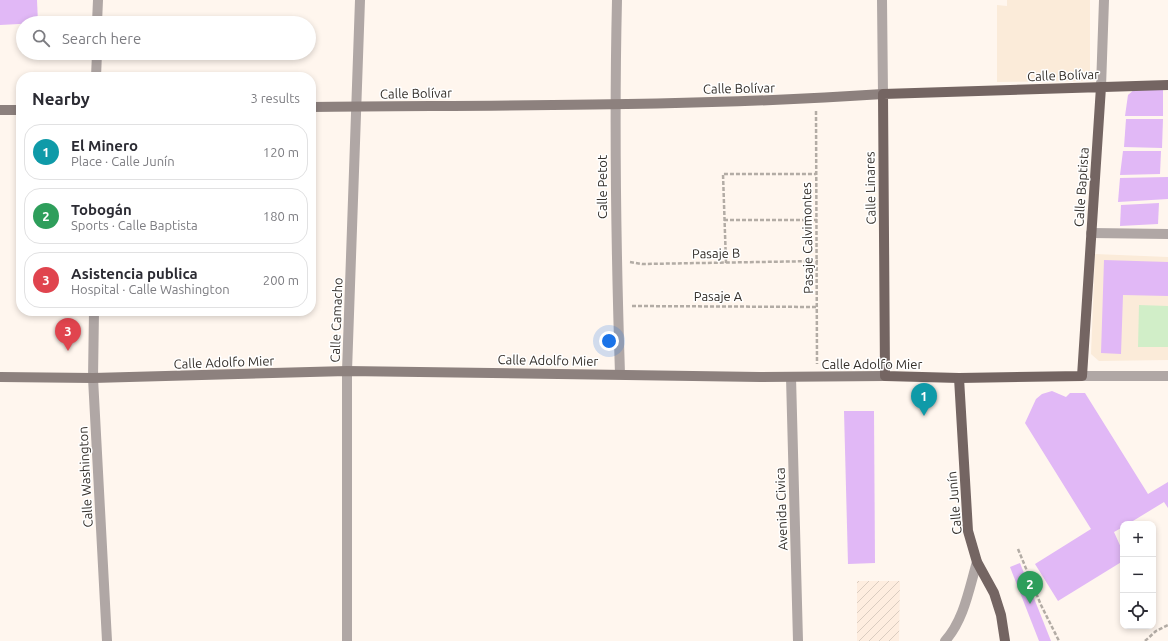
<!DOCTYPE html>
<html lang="en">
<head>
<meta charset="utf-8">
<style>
  :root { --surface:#fff; --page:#f2f2f3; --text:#2b2b33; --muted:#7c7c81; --line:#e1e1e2; --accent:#0f766e }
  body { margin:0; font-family:Ubuntu,sans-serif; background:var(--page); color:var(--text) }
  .controls { position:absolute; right:12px; bottom:12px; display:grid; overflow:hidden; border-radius:8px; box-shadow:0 2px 6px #0003 }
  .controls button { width:36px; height:36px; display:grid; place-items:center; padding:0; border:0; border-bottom:1px solid var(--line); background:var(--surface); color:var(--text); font:20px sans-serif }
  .you { position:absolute; left:609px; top:341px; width:14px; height:14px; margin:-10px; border:3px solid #fff; border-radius:50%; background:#1a73e8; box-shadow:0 0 0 6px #1a73e833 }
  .badge { display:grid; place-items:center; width:26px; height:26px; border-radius:50%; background:var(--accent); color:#fff; font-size:13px; font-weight:700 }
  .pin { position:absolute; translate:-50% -33px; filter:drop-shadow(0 1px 2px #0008) }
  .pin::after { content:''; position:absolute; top:21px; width:14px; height:12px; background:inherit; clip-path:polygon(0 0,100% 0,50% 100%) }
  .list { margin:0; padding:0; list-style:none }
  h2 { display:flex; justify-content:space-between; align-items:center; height:52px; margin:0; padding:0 16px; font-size:17px }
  h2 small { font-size:13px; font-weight:400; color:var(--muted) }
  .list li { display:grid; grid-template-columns:26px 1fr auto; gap:12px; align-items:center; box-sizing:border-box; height:56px; margin:0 8px 8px; padding:0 8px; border:1px solid var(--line); border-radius:16px }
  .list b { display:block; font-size:15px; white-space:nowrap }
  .list p { margin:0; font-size:13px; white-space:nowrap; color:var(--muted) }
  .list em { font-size:13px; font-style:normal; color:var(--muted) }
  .icon { flex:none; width:22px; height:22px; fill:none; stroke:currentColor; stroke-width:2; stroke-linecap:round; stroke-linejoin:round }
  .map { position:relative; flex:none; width:1168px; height:641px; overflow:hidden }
  .search { position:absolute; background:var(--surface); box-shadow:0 2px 6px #0003; left:16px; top:16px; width:300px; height:44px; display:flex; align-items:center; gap:10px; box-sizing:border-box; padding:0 14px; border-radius:22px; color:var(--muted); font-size:15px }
  .panel { position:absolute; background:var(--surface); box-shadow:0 2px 6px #0003; left:16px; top:72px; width:300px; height:244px; border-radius:16px }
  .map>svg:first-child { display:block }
</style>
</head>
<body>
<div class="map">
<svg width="1168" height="641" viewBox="0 0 1168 641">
  <defs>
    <pattern id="industrial-furrows" width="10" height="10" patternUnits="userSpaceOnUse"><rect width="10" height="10" fill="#feeddf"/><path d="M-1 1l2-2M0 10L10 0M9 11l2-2" fill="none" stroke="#daccc0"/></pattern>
  </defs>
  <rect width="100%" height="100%" fill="#fff6ee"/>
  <path fill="url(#industrial-furrows)" d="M857 581H900L899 641H857Z"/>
  <g fill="#fbebd9">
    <path d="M1007 0H1090V71L1082 81 997 82V5L1007 6Z"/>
    <path d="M1095 254 1168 257V360L1099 361 1091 354Z"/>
  </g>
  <path fill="#d1eec8" d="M1139 305 1168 306V347H1138Z"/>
  <g fill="#e1b8f6">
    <path d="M0 0H37L38 23 0 25Z"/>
    <path d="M1163 87V116H1125L1128 95 1136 88Z"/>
    <path d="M1126 119H1163L1162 148 1124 147Z"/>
    <path d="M1123 151H1161L1160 174 1120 175Z"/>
    <path d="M1168 177V199L1118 202 1120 178Z"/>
    <path d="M1159 203 1158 224 1120 226 1121 205Z"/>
    <path d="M1104 260 1168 262V296L1123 295 1121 354 1101 353Z"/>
    <path d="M1052 391 1066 397 1070 393H1085L1148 494 1168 482V508L1164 502 1128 524H1123V527L1114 532 1123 552V561L1058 601 1035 564 1091 529 1025 423 1036 399 1042 394Z"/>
    <path d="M844 411H874L875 563 848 564Z"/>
    <path d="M1020 563 1051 641H1039L1010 567Z"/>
  </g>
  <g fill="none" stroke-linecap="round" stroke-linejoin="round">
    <g stroke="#b3aca5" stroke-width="2.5" stroke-dasharray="4 2" stroke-linecap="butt">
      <path d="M816 111 817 364"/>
      <path d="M724 220H817"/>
      <path d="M630 262 642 264 818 261"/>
      <path d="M726 263 723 174H816"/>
      <path d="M632 306 818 307"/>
      <path d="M1018 549 1041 605 1059 641"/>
      <path d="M1145 641 1156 631 1168 625"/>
    </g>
    <path stroke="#b0a7a5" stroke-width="10" d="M1091 233 1168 234"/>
    <g stroke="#b0a7a5" stroke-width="10">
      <path d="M617 0C614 125 616 249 620 374"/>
      <path d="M882 0 883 94"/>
      <path d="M97 23 98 0"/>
      <path d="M96 77 97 53"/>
      <path d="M1101 87 1104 0"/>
      <path d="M94 311 93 378 107 641"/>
      <path d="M1082 376H1168"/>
      <path d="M791 377 798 641"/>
      <path d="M347 641V371L360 0"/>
      <path d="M945 641C964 620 969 589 977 562"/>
    </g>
    <g stroke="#8d817e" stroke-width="10">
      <path d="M311 107C501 105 692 107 883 94"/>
      <path d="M0 110H21"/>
      <path d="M0 377 93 378 347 371 760 377 885 376"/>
    </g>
    <g stroke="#746562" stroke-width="10">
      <path d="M1101 87 1082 376 959 378 885 376 883 94 1168 85"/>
      <path d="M959 378 968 531 977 562 994 593 1001 615 1005 641"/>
    </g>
  </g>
  <g text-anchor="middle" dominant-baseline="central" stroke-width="3" stroke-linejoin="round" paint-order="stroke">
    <g font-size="13" fill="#35302b" stroke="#fff">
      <text transform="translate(1063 75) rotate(-2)">Calle Bolívar</text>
      <text transform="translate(739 88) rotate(-1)">Calle Bolívar</text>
      <text transform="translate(416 93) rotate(-1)">Calle Bolívar</text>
      <text transform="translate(602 187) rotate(-90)">Calle Petot</text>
      <text transform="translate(1081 187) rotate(-86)">Calle Baptista</text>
      <text transform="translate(870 188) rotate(-91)">Calle Linares</text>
      <text transform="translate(807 238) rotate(-91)">Pasaje Calvimontes</text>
      <text transform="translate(716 253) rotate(-1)">Pasaje B</text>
      <text x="718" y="296">Pasaje A</text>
      <text transform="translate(336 320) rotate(-88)">Calle Camacho</text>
      <text transform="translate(548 360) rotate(1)">Calle Adolfo Mier</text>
      <text transform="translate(224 362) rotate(-2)">Calle Adolfo Mier</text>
      <text x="872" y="364">Calle Adolfo Mier</text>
      <text transform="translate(85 477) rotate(-93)">Calle Washington</text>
      <text transform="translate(954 503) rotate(-95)">Calle Junín</text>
      <text transform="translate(781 509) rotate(-92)">Avenida Civica</text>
    </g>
  </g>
</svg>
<div class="controls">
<button>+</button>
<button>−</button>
<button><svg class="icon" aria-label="locate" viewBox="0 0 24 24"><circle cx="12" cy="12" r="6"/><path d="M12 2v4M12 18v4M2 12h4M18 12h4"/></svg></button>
</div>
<div class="you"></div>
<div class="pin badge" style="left:924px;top:416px;background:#0f9aa8">1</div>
<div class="pin badge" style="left:1030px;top:604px;background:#2e9e5b">2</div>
<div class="pin badge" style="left:68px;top:351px;background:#e0444e">3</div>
<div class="search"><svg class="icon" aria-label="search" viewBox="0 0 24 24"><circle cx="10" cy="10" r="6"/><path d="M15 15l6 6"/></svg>Search here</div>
<section class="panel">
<h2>Nearby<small>3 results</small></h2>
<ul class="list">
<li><span class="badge" style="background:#0f9aa8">1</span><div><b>El Minero</b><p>Place · Calle Junín</p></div><em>120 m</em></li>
<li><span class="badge" style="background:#2e9e5b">2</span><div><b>Tobogán</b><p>Sports · Calle Baptista</p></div><em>180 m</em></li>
<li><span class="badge" style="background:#e0444e">3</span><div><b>Asistencia publica</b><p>Hospital · Calle Washington</p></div><em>200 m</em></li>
</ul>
</section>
</div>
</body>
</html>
